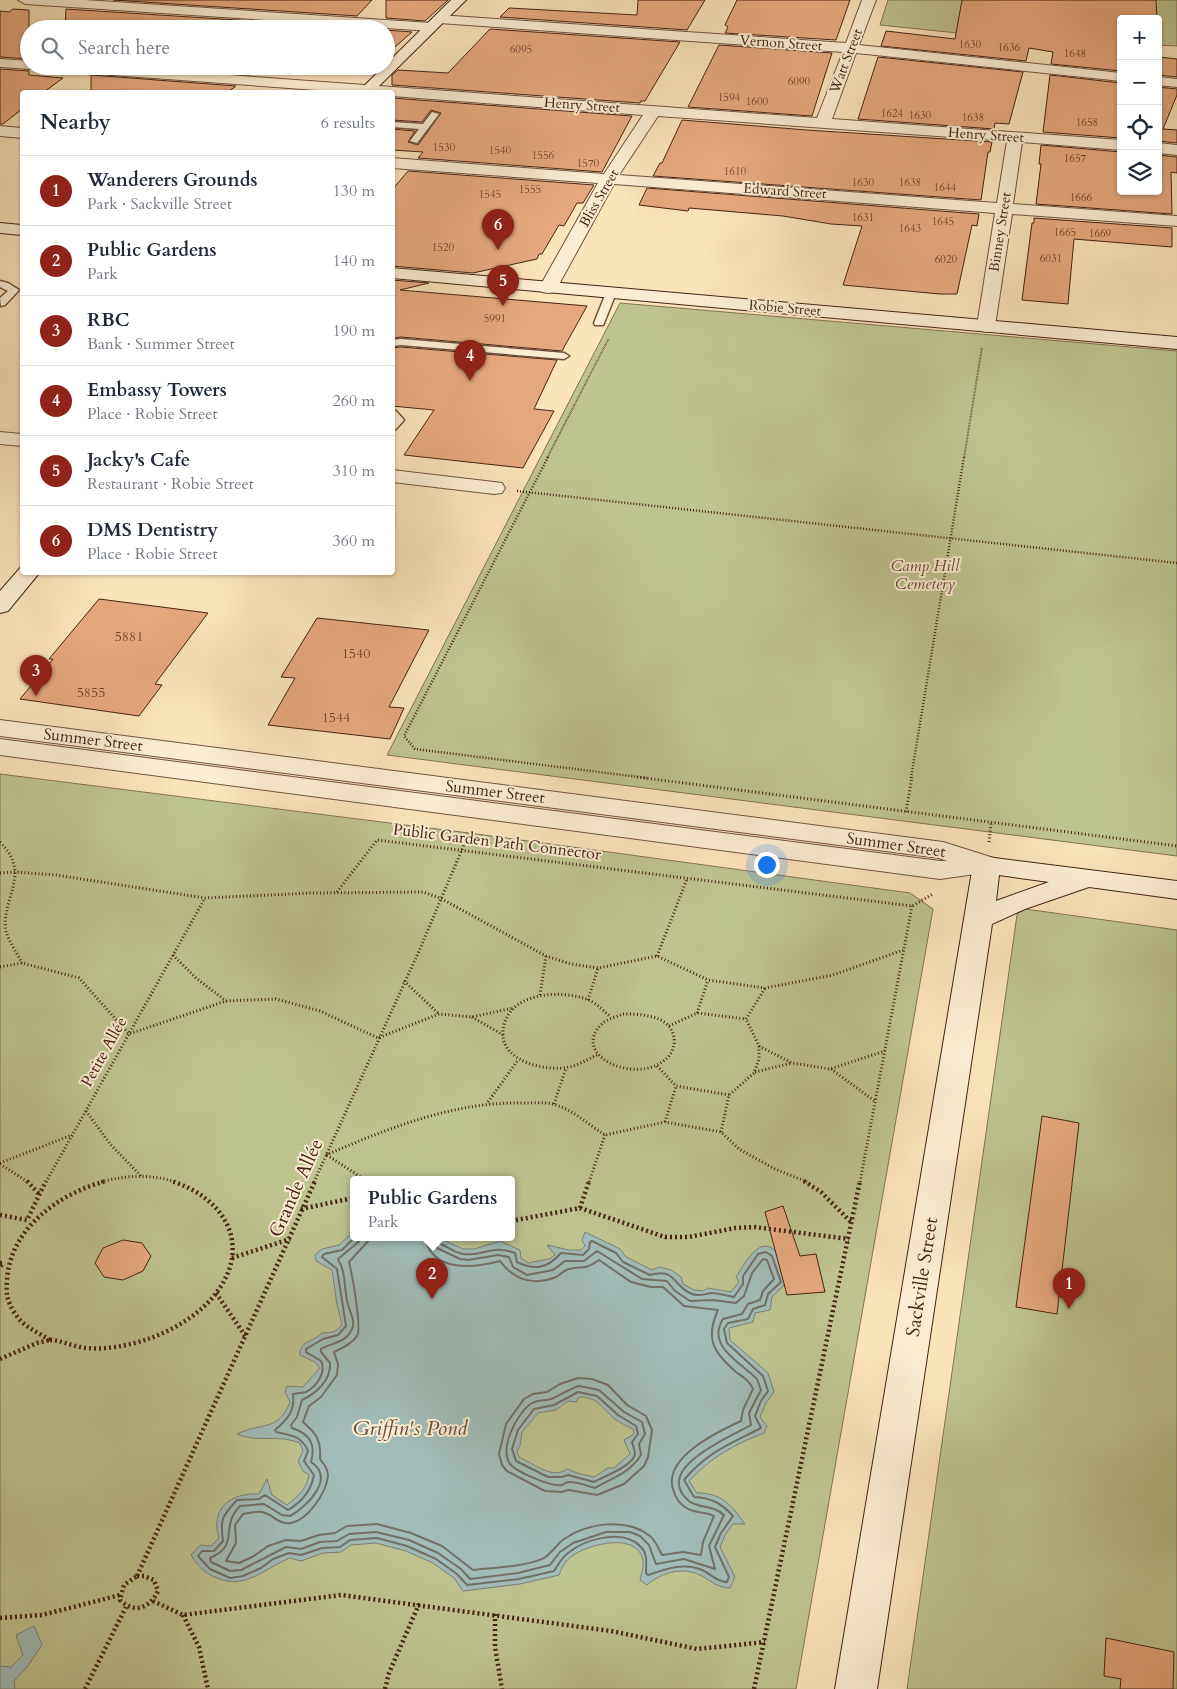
<!DOCTYPE html>
<html lang="en">
<head>
<meta charset="utf-8">
<style>
  :root { --surface:#fff; --page:#f6f6f7; --text:#1f2937; --muted:#747a83; --line:#e0e1e3; --accent:#8f2418 }
  body { margin:0; font-family:Cardo,serif; background:var(--page); color:var(--text) }
  .controls { position:absolute; right:15px; top:15px; display:grid; overflow:hidden; border-radius:5px; box-shadow:0 1px 4px #0004 }
  .controls button { width:45px; height:45px; display:grid; place-items:center; padding:0; border:0; border-bottom:1px solid var(--line); background:var(--surface); color:var(--text); font:25px sans-serif }
  .you { position:absolute; left:766px; top:864px; width:18px; height:18px; margin:-12px; border:4px solid #fff; border-radius:50%; background:#1a73e8; box-shadow:0 0 0 8px #1a73e833 }
  .badge { display:grid; place-items:center; width:32px; height:32px; border-radius:50%; background:var(--accent); color:#fff; font-size:16px; font-weight:700 }
  .pin { position:absolute; translate:-50% -41px; filter:drop-shadow(0 1px 2px #0008) }
  .pin::after { content:''; position:absolute; top:26px; width:18px; height:15px; background:inherit; clip-path:polygon(0 0,100% 0,50% 100%) }
  .popup { position:absolute; left:350px; top:1176px; width:165px; height:65px; box-sizing:border-box; display:grid; place-content:center; border-radius:5px; background:var(--surface); filter:drop-shadow(0 1px 4px #0005); font-size:16px; white-space:nowrap; color:var(--muted) }
  .popup b { font-size:19px; color:var(--text) }
  .popup::after { content:''; position:absolute; left:50%; top:100%; margin-left:-10px; border:10px solid transparent; border-top-color:var(--surface) }
  .list { margin:0; padding:0; list-style:none }
  h2 { display:flex; justify-content:space-between; align-items:center; height:65px; margin:0; padding:0 20px; font-size:21px }
  h2 small { font-size:16px; font-weight:400; color:var(--muted) }
  .list li { display:grid; grid-template-columns:32px 1fr auto; gap:15px; align-items:center; box-sizing:border-box; height:70px; padding:0 20px; border-top:1px solid var(--line) }
  .list b { display:block; font-size:19px; white-space:nowrap }
  .list p { margin:0; font-size:16px; white-space:nowrap; color:var(--muted) }
  .list em { font-size:16px; font-style:normal; color:var(--muted) }
  .icon { flex:none; width:28px; height:28px; fill:none; stroke:currentColor; stroke-width:2; stroke-linecap:round; stroke-linejoin:round }
  .map { position:relative; flex:none; width:1177px; height:1689px; overflow:hidden }
  .search { position:absolute; background:var(--surface); box-shadow:0 1px 4px #0004; left:20px; top:20px; width:375px; height:55px; display:flex; align-items:center; gap:12px; box-sizing:border-box; padding:0 18px; border-radius:28px; color:var(--muted); font-size:19px }
  .panel { position:absolute; background:var(--surface); box-shadow:0 1px 4px #0004; left:20px; top:90px; width:375px; height:485px; border-radius:5px }
  .map>svg:first-child { display:block }
</style>
</head>
<body>
<div class="map">
<svg width="1177" height="1689" viewBox="0 0 1177 1689">
  <rect width="100%" height="100%" fill="#fbe3ba"/>
  <filter id="stains"><feTurbulence type="fractalNoise" baseFrequency=".004" numOctaves="4"/><feColorMatrix values="0 0 0 0 .2 0 0 0 0 .09 0 0 0 0 .02 0 0 0 .5 -.17"/></filter>
  <radialGradient id="worn" r=".72"><stop offset=".6" stop-color="#630" stop-opacity="0"/><stop offset="1" stop-color="#630" stop-opacity=".3"/></radialGradient>
  <g fill="#bec490" stroke="#827352" fill-rule="evenodd">
    <path d="M888 0H1177V46L1158 45V19H1121L1006 38 880 25Z"/>
    <path d="M620 303 1177 351V856L387 755Z"/>
    <path d="M0 774 469 833 910 893 933 909 796 1689H0ZM353 1180H511V1238H353Z"/>
    <path d="M1018 908 1177 930V1689H907Z"/>
  </g>
  <g fill="#a2bcb9" stroke="#7d7e77" fill-rule="evenodd">
    <path d="M353 1232V1238H439L463 1249H474L500 1241 520 1250 521 1258 528 1263 549 1259 555 1255 547 1245 569 1250H581L585 1246 582 1240 585 1232 620 1249 626 1257 652 1270 659 1267 671 1270 681 1277 683 1284 694 1290 703 1291 708 1288 731 1292 739 1282 736 1277C744 1265 760 1233 776 1252 782 1259 784 1274 787 1282L772 1297 770 1310 755 1313 753 1322 729 1328 730 1340 768 1373 774 1392 766 1403 760 1417 767 1426 764 1433C735 1444 710 1458 689 1481L697 1493C722 1493 731 1505 745 1524H733L725 1535 720 1547 735 1577 730 1588C716 1587 713 1582 702 1576 683 1566 662 1572 647 1585L640 1580C641 1575 644 1566 643 1561 639 1531 588 1544 572 1556 565 1561 562 1567 559 1575L520 1584 463 1591 454 1578 433 1563 406 1551 376 1543 351 1545 341 1552 323 1553 301 1561 290 1558C264 1568 247 1590 217 1578 205 1573 198 1567 191 1555L200 1545 211 1546 219 1538C210 1508 230 1493 259 1494L267 1479 272 1495 287 1505C299 1496 306 1489 309 1475L303 1471 298 1461 303 1451 300 1443C279 1434 255 1443 237 1434 261 1422 279 1432 290 1402L285 1392 287 1386 303 1387 320 1368 315 1362 300 1355C299 1341 314 1342 322 1333 331 1333 338 1332 342 1324L337 1305 332 1270 316 1261 315 1255 322 1249 339 1245ZM579 1397C599 1397 601 1408 615 1419 620 1423 627 1426 633 1429L634 1434 624 1440 630 1454 614 1468H608L594 1477 577 1473 567 1469C552 1480 535 1464 519 1457L517 1451 520 1446 522 1432 538 1413 556 1410 568 1401 576 1402Z"/>
    <path d="M34 1626 42 1645 27 1667 14 1681 15 1689H0V1666L11 1667 23 1655 16 1635Z"/>
  </g>
  <g fill="none" stroke-linecap="round" stroke-linejoin="round">
    <g stroke="#746f66" stroke-width="2">
      <path d="M354 1238 342 1250 324 1254 322 1257 337 1269 346 1326 338 1335 323 1339 306 1349V1352L321 1361C327 1372 316 1387 306 1392 302 1393 297 1393 293 1394 295 1411 288 1419 275 1430L276 1432C291 1435 302 1436 308 1451L304 1461 314 1475C311 1491 302 1502 288 1510L265 1495 259 1499 237 1500C222 1516 220 1519 223 1541L214 1551H202L198 1556 210 1569 230 1578 243 1576 261 1568 273 1559 289 1553 301 1555 322 1548 340 1547 350 1540 377 1538 407 1546 436 1559 457 1574 467 1585 519 1579 554 1571C558 1565 562 1557 568 1553 585 1539 624 1528 641 1547 648 1554 646 1564 646 1573L648 1575C666 1569 684 1562 702 1570 711 1574 717 1582 727 1582L729 1577 715 1547 721 1533 733 1516C721 1503 712 1498 694 1497L684 1480C706 1453 731 1443 761 1428L755 1416 761 1401 768 1391 763 1376 727 1343 724 1329 728 1323 748 1319 753 1309 765 1305 768 1294 781 1282 772 1256 766 1252 758 1254 743 1276V1284L734 1297C727 1296 718 1293 711 1293 704 1294 700 1297 692 1294 673 1287 676 1267 650 1275L623 1262 616 1253 592 1241 590 1242 589 1249 583 1255 561 1253C548 1268 535 1271 517 1262L515 1253C491 1244 484 1257 463 1254 455 1253 448 1247 441 1244L439 1238"/>
      <path d="M363 1238 338 1259C346 1273 344 1286 347 1301 349 1311 357 1322 351 1331 345 1343 331 1343 321 1349V1352L330 1363C331 1380 317 1393 302 1400L297 1417 291 1425 292 1428C310 1434 316 1444 311 1462 336 1478 307 1507 290 1516L282 1515 264 1504 240 1506C219 1527 241 1545 210 1558L211 1562 230 1571 241 1570 286 1547 301 1549 320 1542 337 1541 349 1534 376 1532 409 1540 438 1553 461 1569 470 1579 518 1573 550 1565 560 1552 573 1543 606 1532H630L640 1536 649 1545 656 1564 684 1559 715 1569 709 1546 724 1515C712 1504 699 1509 689 1501 651 1469 730 1437 751 1425L749 1413 761 1390 757 1379C740 1362 706 1346 723 1319L742 1314 748 1304 760 1300 763 1291 774 1279 767 1260 763 1259 752 1273 744 1296 736 1303 713 1300 690 1301 675 1291 667 1281 642 1279 597 1251 584 1261H565L553 1270 527 1275 513 1267 509 1257 498 1255 468 1260 460 1259 437 1248 432 1238"/>
      <path d="M371 1238 349 1262C352 1274 362 1328 357 1336 352 1344 342 1348 334 1352L338 1364 337 1375 321 1397 309 1406 303 1422C317 1434 321 1440 320 1459 324 1464 328 1469 328 1476 326 1493 308 1520 291 1523 278 1525 273 1514 262 1512 257 1511 249 1513 243 1514L235 1525 236 1543 226 1561 239 1563 254 1556 268 1546 286 1540 301 1541 319 1535 335 1533 347 1526 377 1524 411 1533 442 1546 473 1570C491 1568 530 1566 544 1558 552 1553 557 1544 564 1539 588 1523 626 1517 650 1536 655 1540 659 1549 662 1555L683 1552 701 1555 703 1542 714 1516C705 1511 694 1514 685 1507 680 1504 676 1498 674 1492 660 1459 717 1432 741 1421L743 1410 753 1389C750 1381 743 1377 736 1372 713 1352 705 1339 718 1310L684 1306 663 1287H651L631 1282 599 1260C585 1270 584 1266 569 1269 564 1270 560 1275 556 1277 533 1286 514 1280 500 1261 474 1268 433 1273 425 1238"/>
      <path d="M578 1378 592 1379 608 1385 627 1405 646 1416 652 1430 648 1457 644 1466 624 1484 597 1495 569 1490 561 1492 545 1491 507 1471 502 1465 499 1454 506 1424 524 1399 533 1394 547 1392 560 1384Z"/>
      <path d="M579 1386 599 1390 624 1412 642 1422 645 1434 639 1444 641 1455C630 1473 612 1478 595 1488 587 1486 576 1481 569 1482 566 1482 564 1484 562 1485 551 1487 520 1473 512 1466 496 1452 518 1411 532 1403 538 1399 546 1401 551 1399 561 1395 569 1389 579 1386Z"/>
      <path d="M578 1392 597 1396 618 1415 636 1426 638 1434 632 1442C633 1446 635 1451 635 1454 632 1467 604 1476 594 1482L568 1475 562 1477H548L516 1461 512 1449 518 1430 534 1409 554 1405Z"/>
    </g>
  </g>
  <g fill="#e5a87e" stroke="#462214">
    <path d="M113 0H372L357 16Z"/>
    <path d="M386 0H448L425 21 386 18Z"/>
    <path d="M638 0H705L687 30 500 17 509 8 637 15Z"/>
    <path d="M737 0H850L836 40 725 33 728 27 725 25Z"/>
    <path d="M962 0H1156L1157 19H1121V71L1051 64 1053 52 1029 48 1026 61 881 46 886 31 955 39Z"/>
    <path d="M13 9 29 10V59L0 57V11L9 12Z"/>
    <path d="M66 9 346 27 344 29H65Z"/>
    <path d="M490 29 680 42 645 101H641L640 103 392 85V75L398 70 448 73Z"/>
    <path d="M386 30 412 32 386 55Z"/>
    <path d="M1158 36 1160 57 1177 59V77L1158 75Z"/>
    <path d="M719 45 832 53 812 116 688 107Z"/>
    <path d="M878 57 1023 72 1009 124 995 123 994 129 858 119Z"/>
    <path d="M134 66H260L250 75Z"/>
    <path d="M0 69 29 71V75L63 78 44 92H22V109L3 124H0Z"/>
    <path d="M91 75 236 86 228 92H91Z"/>
    <path d="M1050 75 1121 83V138L1043 132Z"/>
    <path d="M1158 87 1177 89V95L1163 129 1177 130V143L1158 141Z"/>
    <path d="M392 98 632 116 602 172 418 158 423 152 392 150V129L415 131 408 142 418 145 441 113 431 110 422 122 392 120Z"/>
    <path d="M682 120 807 130 992 142 990 152H988L981 200 653 176 660 163H662Z"/>
    <path d="M1041 145 1121 152V191H1158V155L1177 157V173L1171 172 1172 214 1036 204 1041 164H1039Z"/>
    <path d="M408 171 594 185 583 203H577L564 226 559 225 542 254H539L537 259 473 273 392 266V190Z"/>
    <path d="M647 188 979 214 977 226 972 225 957 294H940L843 285 862 226 831 224 783 216 689 208 688 211 639 205Z"/>
    <path d="M1034 218 1172 228V247L1074 239 1068 304 1022 300 1032 223H1034Z"/>
    <path d="M392 280 429 283 400 290 587 306 562 351 401 337 392 338Z"/>
    <path d="M401 347 557 360 534 409 554 411 523 468 404 455 434 410 392 406V348Z"/>
    <path d="M99 599 208 613 155 684 162 685 139 716 20 699 53 659H49Z"/>
    <path d="M317 618 429 630 389 707 404 708 390 739 268 725 295 678 281 677Z"/>
    <path d="M1042 1116 1079 1123 1057 1314 1016 1307Z"/>
    <path d="M783 1206 800 1256 816 1254 825 1292 787 1295 765 1212Z"/>
    <path d="M123 1240 142 1243 151 1256 143 1271 123 1280 104 1277 95 1263 103 1248Z"/>
    <path d="M1106 1638 1174 1652 1173 1689H1120L1121 1679 1104 1676Z"/>
  </g>
  <g fill="none" stroke-linecap="round" stroke-linejoin="round">
    <defs>
      <g id="lane">
        <path d="M432 112 439 114 417 143 410 141 419 129 392 127V122L423 124Z"/>
        <path d="M0 281 8 283 19 290 5 305 1 306 0 298 8 291 0 287Z"/>
        <path d="M611 290 616 293 604 323 603 325H595L594 323 606 293Z"/>
        <path d="M401 339 564 353 569 356 564 359 401 345 392 346V340Z"/>
        <path d="M392 410 396 411 404 420 396 429 392 430Z"/>
      </g>
      <g id="street">
        <path d="M18 0H85L431 23 438 27 431 31 25 4Z"/>
        <path d="M862 0H876L859 45 1121 73V81L856 53 832 119 1121 140V150L1022 142 1013 204 1177 216V226L1012 214 995 326 993 330 986 332 979 330 977 326 995 213 614 184 557 288 554 292 548 293 542 292 539 288 598 183 392 168V158L604 174 643 115 392 96V92H344L43 70 36 66H105L817 118 843 52 439 23 432 19 439 15 846 43ZM658 116 1007 141 997 203 619 175Z"/>
        <path d="M0 59 29 61V66H35L29 69 0 67Z"/>
        <path d="M1158 77 1177 79V87L1158 85Z"/>
        <path d="M0 126 22 128V138L0 136Z"/>
        <path d="M1158 143 1177 145V155L1158 153Z"/>
        <path d="M0 432 22 434V446L0 444Z"/>
        <path d="M392 470 494 482 502 483 505 488 502 493 494 494 392 482Z"/>
        <path d="M0 720 943 842 997 859 1001 865 997 871 940 879 0 755V739L940 861H947L939 858 0 736Z"/>
      </g>
      <g id="secondary">
        <path d="M451 0H466L373 92H358Z"/>
        <path d="M0 223 22 225V235L0 233Z"/>
        <path d="M392 268 1177 337V349L392 278Z"/>
        <path d="M21 567H22V572H40L8 611 0 613V591Z"/>
        <path d="M987 857 1177 881V899L1089 887 1025 909 992 924 877 1689H835L973 865 977 859ZM999 875 1049 882 996 901Z"/>
      </g>
    </defs>
    <use href="#lane" stroke="#73523e" stroke-width="3"/>
    <use href="#street" stroke="#73523e" stroke-width="2"/>
    <use href="#secondary" stroke="#462214" stroke-width="2"/>
    <g stroke="#462214" stroke-width="2" stroke-dasharray="0.5 1" stroke-linecap="butt">
      <path d="M547 458 609 338"/>
      <path d="M964 458 982 347"/>
    </g>
    <g stroke="#462214" stroke-width="2.5" stroke-dasharray="1 2" stroke-linecap="butt">
      <path d="M548 457 404 736 415 749 647 778"/>
      <path d="M517 491 1177 563"/>
      <path d="M911 778 964 457"/>
    </g>
    <g stroke="#462214" stroke-width="3" stroke-dasharray="1 2.5" stroke-linecap="butt">
      <path d="M637 777 1177 846"/>
      <path d="M906 812 912 777"/>
      <path d="M0 842C33 875 0 899 6 931 9 942 17 953 22 963"/>
      <path d="M989 842 991 823"/>
      <path d="M0 873 16 872 56 875 205 898 312 893 423 892 440 898 546 956 571 964 598 968 657 956 708 980 765 988 833 975 903 950"/>
      <path d="M337 892 377 840 912 906 933 894"/>
      <path d="M173 955 196 978 226 1001"/>
      <path d="M657 956 687 879"/>
      <path d="M0 967 22 963 79 978 129 1034 226 1001 276 999 320 1011 378 1038 439 1014 472 1017 513 1008"/>
      <path d="M404 981 439 1014"/>
      <path d="M540 995 546 956"/>
      <path d="M588 1000 598 968"/>
      <path d="M697 1013 708 980"/>
      <path d="M623 1014C641 1014 671 1015 674 1038 675 1046 672 1054 666 1059 636 1086 569 1055 602 1024 607 1019 616 1017 623 1014Z"/>
      <path d="M472 1017 503 1035"/>
      <path d="M746 1019 765 988"/>
      <path d="M669 1026 697 1013 746 1019"/>
      <path d="M759 1046 792 1063 830 1069 885 1051"/>
      <path d="M597 1055C588 1059 579 1065 569 1067 547 1072 501 1062 503 1032 505 993 558 989 586 999 596 1002 603 1011 611 1017"/>
      <path d="M657 1066 676 1086 729 1095"/>
      <path d="M831 1069 876 1102"/>
      <path d="M755 1072 792 1063"/>
      <path d="M488 1102 518 1060"/>
      <path d="M554 1104 566 1068"/>
      <path d="M86 1111 110 1144 141 1176"/>
      <path d="M665 1122 676 1086"/>
      <path d="M721 1132 729 1095 754 1073 759 1059V1046L746 1019"/>
      <path d="M326 1155C389 1128 455 1101 525 1103 534 1103 544 1102 552 1104 571 1108 589 1125 605 1135L665 1122 721 1132 739 1149 775 1169 807 1182"/>
      <path d="M327 1155 365 1180"/>
      <path d="M0 1163 72 1135"/>
      <path d="M0 1164 28 1182"/>
      <path d="M46 1182 205 898"/>
      <path d="M101 1182C126 1175 151 1174 175 1182"/>
      <path d="M314 1182 419 951 469 833"/>
      <path d="M589 1182 605 1135"/>
      <path d="M860 1182 912 906"/>
    </g>
    <g stroke="#462214" stroke-width="4.5" stroke-dasharray="2 3" stroke-linecap="butt">
      <path d="M27 1181 39 1194"/>
      <path d="M804 1181 821 1192 852 1223"/>
      <path d="M580 1208 589 1181"/>
      <path d="M301 1209 353 1198"/>
      <path d="M0 1215 27 1220 46 1181"/>
      <path d="M511 1221 580 1208 665 1237H689L735 1228 754 1227 849 1239"/>
      <path d="M232 1258 290 1239"/>
      <path d="M0 1263H3L0 1267"/>
      <path d="M216 1293 246 1337"/>
      <path d="M50 1340C36 1331 23 1327 14 1312 7 1301 6 1293 7 1280 10 1228 60 1193 106 1181"/>
      <path d="M50 1340C60 1340 69 1345 80 1347 101 1351 127 1346 148 1339 174 1330 203 1313 219 1289 252 1241 221 1196 171 1181"/>
      <path d="M0 1359 37 1343 50 1340"/>
      <path d="M137 1576 315 1181"/>
      <path d="M137 1576H144L154 1580 158 1591C150 1608 134 1614 120 1600L124 1585Z"/>
      <path d="M153 1601 183 1615 341 1595 611 1631 697 1649 765 1642"/>
      <path d="M495 1614V1647L502 1689"/>
      <path d="M183 1615 199 1647 208 1689"/>
      <path d="M0 1618 42 1615 120 1595"/>
      <path d="M85 1689 126 1607"/>
      <path d="M385 1689 389 1673 419 1604"/>
      <path d="M754 1689 860 1181"/>
    </g>
    <use href="#lane" fill="#fcedd2" fill-rule="evenodd"/>
    <use href="#street" fill="#fcedd2" fill-rule="evenodd"/>
    <use href="#secondary" fill="#fcedd2" fill-rule="evenodd"/>
  </g>
  <g text-anchor="middle" dominant-baseline="central" stroke-width="4" stroke-linejoin="round" paint-order="stroke">
    <g font-size="11" fill="#6e442e">
      <text x="970" y="44">1630</text>
      <text x="1009" y="47">1636</text>
      <text x="521" y="49">6095</text>
      <text x="1075" y="53">1648</text>
      <text x="799" y="81">6090</text>
      <text x="729" y="97">1594</text>
      <text x="757" y="101">1600</text>
      <text x="892" y="113">1624</text>
      <text x="920" y="115">1630</text>
      <text x="973" y="117">1638</text>
      <text x="1087" y="122">1658</text>
      <text x="444" y="147">1530</text>
      <text x="500" y="150">1540</text>
      <text x="543" y="155">1556</text>
      <text x="1075" y="158">1657</text>
      <text x="588" y="163">1570</text>
      <text x="735" y="171">1610</text>
      <text x="863" y="182">1630</text>
      <text x="910" y="182">1638</text>
      <text x="945" y="187">1644</text>
      <text x="530" y="189">1555</text>
      <text x="490" y="194">1545</text>
      <text x="1081" y="197">1666</text>
      <text x="863" y="217">1631</text>
      <text x="943" y="221">1645</text>
      <text x="910" y="228">1643</text>
      <text x="1065" y="232">1665</text>
      <text x="1100" y="233">1669</text>
      <text x="443" y="247">1520</text>
      <text x="1051" y="258">6031</text>
      <text x="946" y="259">6020</text>
      <text x="495" y="318">5991</text>
    </g>
    <g font-size="14" fill="#462214" stroke="#fcedd2">
      <text transform="translate(781 43) rotate(4)">Vernon Street</text>
      <text transform="translate(846 61) rotate(-69)">Watt Street</text>
      <text transform="translate(582 105) rotate(4)">Henry Street</text>
      <text transform="translate(986 135) rotate(4)">Henry Street</text>
      <text transform="translate(785 191) rotate(4)">Edward Street</text>
      <text transform="translate(599 198) rotate(-60)">Bliss Street</text>
      <text transform="translate(1000 232) rotate(-81)">Binney Street</text>
      <text transform="translate(785 308) rotate(5)">Robie Street</text>
    </g>
    <g font-size="14" fill="#6e442e">
      <text x="129" y="636">5881</text>
      <text x="356" y="653">1540</text>
      <text x="91" y="692">5855</text>
      <text x="336" y="717">1544</text>
    </g>
    <g font-size="16" font-style="italic" fill="#644a33" stroke="#fcedd2">
      <text x="925" y="566">Camp Hill<tspan x="925" dy="18">Cemetery</tspan></text>
    </g>
    <g font-size="16" fill="#462214" stroke="#fcedd2">
      <text transform="translate(93 740) rotate(7)">Summer Street</text>
      <text transform="translate(495 792) rotate(7)">Summer Street</text>
      <text transform="translate(497 842) rotate(7)">Public Garden Path Connector</text>
      <text transform="translate(896 845) rotate(8)">Summer Street</text>
      <text transform="translate(104 1052) rotate(-61)">Petite Allée</text>
    </g>
    <g font-size="19" fill="#462214" stroke="#fcedd2">
      <text transform="translate(296 1188) rotate(-66)">Grande Allée</text>
      <text transform="translate(922 1277) rotate(-81)">Sackville Street</text>
    </g>
    <g font-size="21" font-style="italic" fill="#625046" stroke="#fcedd2">
      <text x="410" y="1428">Griffin's Pond</text>
    </g>
  </g>
  <rect width="100%" height="100%" filter="url(#stains)"/>
  <rect width="100%" height="100%" fill="url(#worn)"/>
</svg>
<div class="controls">
<button>+</button>
<button>−</button>
<button><svg class="icon" aria-label="locate" viewBox="0 0 24 24"><circle cx="12" cy="12" r="6"/><path d="M12 2v4M12 18v4M2 12h4M18 12h4"/></svg></button>
<button><svg class="icon" aria-label="layers" viewBox="0 0 24 24"><path d="M12 4l9 5-9 5-9-5zM3 14l9 5 9-5"/></svg></button>
</div>
<div class="you"></div>
<div class="pin badge" style="left:1069px;top:1309px">1</div>
<div class="pin badge" style="left:432px;top:1299px">2</div>
<div class="popup"><b>Public Gardens</b>Park</div>
<div class="pin badge" style="left:36px;top:696px">3</div>
<div class="pin badge" style="left:470px;top:381px">4</div>
<div class="pin badge" style="left:503px;top:306px">5</div>
<div class="pin badge" style="left:498px;top:250px">6</div>
<div class="search"><svg class="icon" aria-label="search" viewBox="0 0 24 24"><circle cx="10" cy="10" r="6"/><path d="M15 15l6 6"/></svg>Search here</div>
<section class="panel">
<h2>Nearby<small>6 results</small></h2>
<ul class="list">
<li><span class="badge">1</span><div><b>Wanderers Grounds</b><p>Park · Sackville Street</p></div><em>130 m</em></li>
<li><span class="badge">2</span><div><b>Public Gardens</b><p>Park</p></div><em>140 m</em></li>
<li><span class="badge">3</span><div><b>RBC</b><p>Bank · Summer Street</p></div><em>190 m</em></li>
<li><span class="badge">4</span><div><b>Embassy Towers</b><p>Place · Robie Street</p></div><em>260 m</em></li>
<li><span class="badge">5</span><div><b>Jacky's Cafe</b><p>Restaurant · Robie Street</p></div><em>310 m</em></li>
<li><span class="badge">6</span><div><b>DMS Dentistry</b><p>Place · Robie Street</p></div><em>360 m</em></li>
</ul>
</section>
</div>
</body>
</html>
